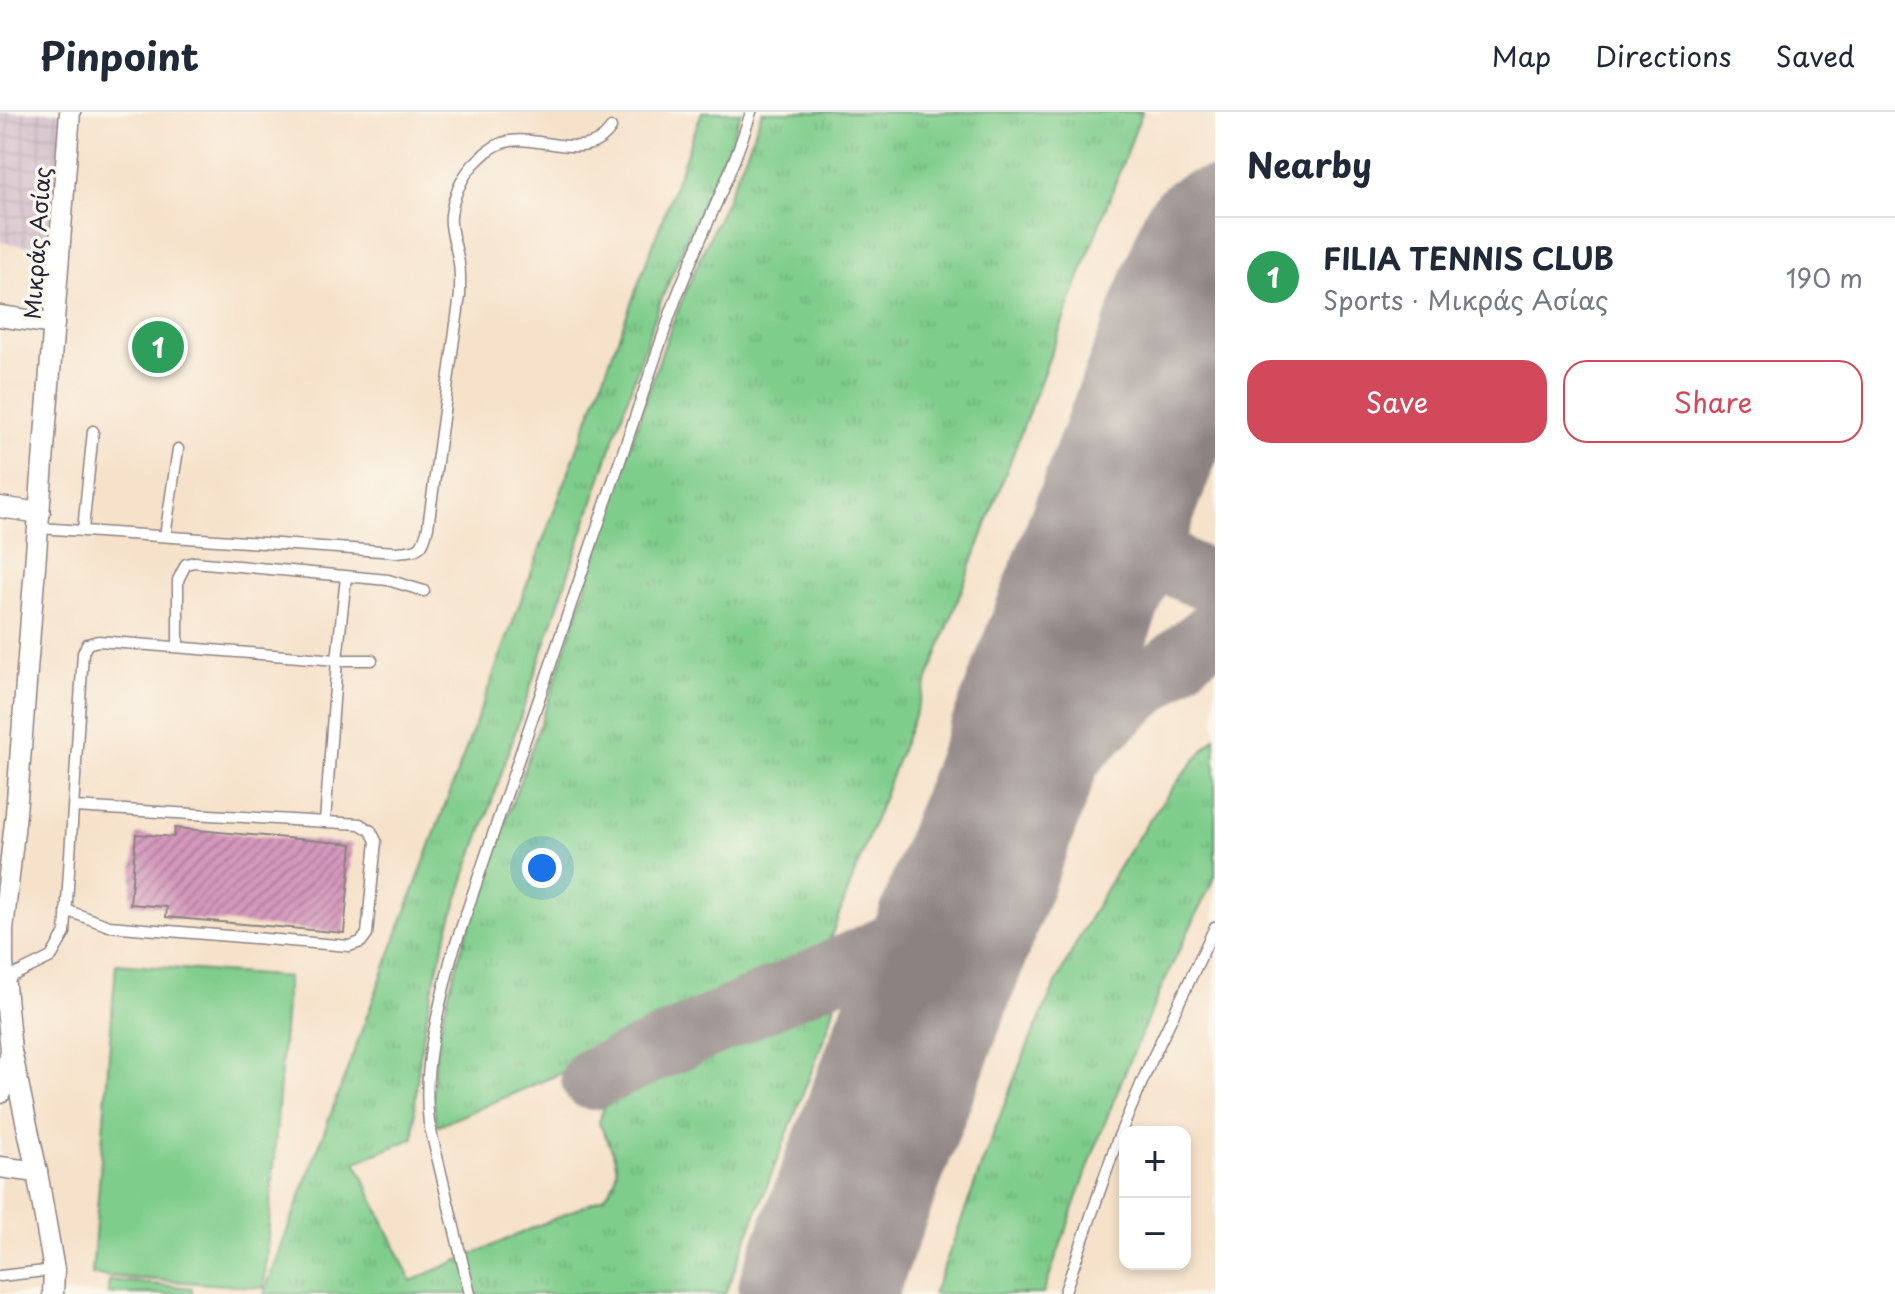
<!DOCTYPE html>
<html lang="en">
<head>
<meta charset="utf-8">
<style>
  :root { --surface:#fff; --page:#f6f6f7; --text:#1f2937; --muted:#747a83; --line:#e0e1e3; --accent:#d1495b }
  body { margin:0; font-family:"Playpen Sans",sans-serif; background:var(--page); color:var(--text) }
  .controls { position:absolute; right:24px; bottom:24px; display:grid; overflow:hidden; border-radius:16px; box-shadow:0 4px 12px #0003 }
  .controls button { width:72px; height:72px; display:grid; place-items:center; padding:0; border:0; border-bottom:2px solid var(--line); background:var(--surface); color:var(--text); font:40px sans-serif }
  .you { position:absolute; left:542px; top:756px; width:28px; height:28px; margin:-20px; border:6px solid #fff; border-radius:50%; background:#1a73e8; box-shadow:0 0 0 12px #1a73e833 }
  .badge { display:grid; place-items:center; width:52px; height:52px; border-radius:50%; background:var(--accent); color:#fff; font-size:26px; font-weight:700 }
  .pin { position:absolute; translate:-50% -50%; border:4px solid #fff; box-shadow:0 2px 8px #0006 }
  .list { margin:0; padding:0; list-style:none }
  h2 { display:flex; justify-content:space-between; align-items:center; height:104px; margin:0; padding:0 32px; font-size:34px }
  h2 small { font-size:26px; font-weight:400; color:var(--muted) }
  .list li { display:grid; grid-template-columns:52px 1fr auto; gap:24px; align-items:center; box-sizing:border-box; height:120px; padding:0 32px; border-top:2px solid var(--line) }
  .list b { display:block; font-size:30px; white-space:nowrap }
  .list p { margin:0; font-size:26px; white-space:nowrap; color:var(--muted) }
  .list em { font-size:26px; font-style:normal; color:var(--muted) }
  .actions { display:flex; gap:16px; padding:24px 32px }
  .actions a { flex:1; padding:18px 0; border:2px solid var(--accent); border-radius:24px; text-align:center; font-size:28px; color:var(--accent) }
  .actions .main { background:var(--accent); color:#fff }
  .map { position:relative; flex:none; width:1215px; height:1182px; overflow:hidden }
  header { display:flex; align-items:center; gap:48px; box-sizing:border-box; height:112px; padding:0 40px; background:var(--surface); border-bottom:2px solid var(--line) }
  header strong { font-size:38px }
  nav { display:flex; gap:44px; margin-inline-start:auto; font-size:28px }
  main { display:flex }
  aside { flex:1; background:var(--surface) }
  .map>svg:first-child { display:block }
</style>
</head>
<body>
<header>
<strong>Pinpoint</strong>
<nav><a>Map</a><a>Directions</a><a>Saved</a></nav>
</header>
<main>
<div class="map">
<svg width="1215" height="1182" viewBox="0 0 1215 1182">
  <defs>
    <pattern id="industrial-grid" width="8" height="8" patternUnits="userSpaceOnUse" patternTransform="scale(2)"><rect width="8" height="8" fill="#d1bdc9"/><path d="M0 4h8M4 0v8" fill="none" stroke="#b3a2ae"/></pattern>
    <pattern id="grass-tufts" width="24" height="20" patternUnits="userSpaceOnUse" patternTransform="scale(2)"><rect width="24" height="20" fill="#7fcd8b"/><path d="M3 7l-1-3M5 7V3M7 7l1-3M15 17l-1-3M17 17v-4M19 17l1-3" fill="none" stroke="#6db079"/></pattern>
    <pattern id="building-hatch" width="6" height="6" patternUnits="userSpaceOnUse" patternTransform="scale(2)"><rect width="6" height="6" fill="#d498bb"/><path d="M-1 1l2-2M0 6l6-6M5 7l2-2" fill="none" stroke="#ac7c99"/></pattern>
  </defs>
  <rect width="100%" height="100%" fill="#fbf7ec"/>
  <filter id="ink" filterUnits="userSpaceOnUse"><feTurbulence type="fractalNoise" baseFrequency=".0125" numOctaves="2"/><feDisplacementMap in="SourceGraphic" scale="16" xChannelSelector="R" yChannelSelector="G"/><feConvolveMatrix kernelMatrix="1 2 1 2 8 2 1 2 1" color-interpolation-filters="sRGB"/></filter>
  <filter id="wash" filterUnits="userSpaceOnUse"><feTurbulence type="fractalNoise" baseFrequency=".006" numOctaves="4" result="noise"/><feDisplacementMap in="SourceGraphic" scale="32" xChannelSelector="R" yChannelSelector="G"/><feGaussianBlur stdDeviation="1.8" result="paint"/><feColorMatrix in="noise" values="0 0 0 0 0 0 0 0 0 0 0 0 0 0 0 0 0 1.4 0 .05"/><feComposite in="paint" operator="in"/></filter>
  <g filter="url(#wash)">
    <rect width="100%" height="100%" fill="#f6e2ca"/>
    <path fill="url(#industrial-grid)" d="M0 0H64L53 138 0 130Z"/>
    <g fill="url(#grass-tufts)" stroke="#507863" stroke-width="2">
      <path d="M702 0H741L728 36 688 123 658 196 488 701C448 807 415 912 414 1026L356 1050 411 1169 604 1085C628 1061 612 1037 599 1011L604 994 624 977 837 884 828 917 725 1182H264Z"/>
      <path d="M762 0H1142L825 840 645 925 438 1014C415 950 476 793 499 728 520 667 543 607 563 545 598 440 628 333 666 229 694 151 735 78 762 0Z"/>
      <path d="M1215 625V764L1163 872 1123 965 1097 1031 1043 1182H933C967 1099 994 1013 1029 931 1075 825 1137 711 1215 625Z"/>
    </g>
    <g fill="#7fcd8b" stroke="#507863" stroke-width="2">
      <path d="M116 852 288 865 264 1176 92 1163Z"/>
      <path d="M109 1168 192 1176V1182H108Z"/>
    </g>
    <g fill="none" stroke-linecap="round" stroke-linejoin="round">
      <g stroke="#8c8282" stroke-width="62">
        <path d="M1199 176 1215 146"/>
        <path d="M1135 345C1128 406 1150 455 1215 469"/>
        <path d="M933 873C973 785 1018 701 1085 630 1124 588 1171 554 1215 518"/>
        <path d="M592 967 960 802"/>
      </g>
      <path stroke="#8c8282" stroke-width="156" d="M816 1182 1215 134"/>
    </g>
    <g id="blocks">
      <path fill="url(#building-hatch)" d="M175 716 352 732 344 821 166 805 167 795 130 792 136 722 174 725Z"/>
    </g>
  </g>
  <g filter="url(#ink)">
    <use href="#blocks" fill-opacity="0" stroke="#8c8282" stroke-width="2"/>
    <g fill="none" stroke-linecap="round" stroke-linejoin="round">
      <defs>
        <g id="lane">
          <path d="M39 416 396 440C420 438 422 439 428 415L460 183C460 170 461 158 458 146 456 133 449 117 451 103 453 86 461 66 473 53 482 44 489 36 502 31 538 19 586 54 611 16"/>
          <path d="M83 418 93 319"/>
          <path d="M165 424 178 337"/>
          <path d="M178 535V468L186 452 194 450 388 468 424 479"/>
          <path d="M325 710 337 548 346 465"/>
          <path d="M66 798 109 814 349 834 361 830 367 822 376 729 371 719 360 712 74 695"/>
          <path d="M4 868 51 845 65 821 83 541 87 532 98 529 337 548H372"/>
          <path d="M0 1164 54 1158"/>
          <path d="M470 1182 429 1011C422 954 438 901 451 846 524 632 596 417 670 203 694 134 730 70 751 0"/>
          <path d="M1064 1182 1117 1029 1148 956 1215 815"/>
        </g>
        <g id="street">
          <path d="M0 204 54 212"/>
          <path d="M0 395 40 401"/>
          <path d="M12 943 37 1060 54 1158 53 1182"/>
          <path d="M0 981 11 939 3 852V818L16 701 70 0"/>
          <path d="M0 1055 37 1060"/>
        </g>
      </defs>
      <use href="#lane" stroke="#8c8282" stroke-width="13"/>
      <use href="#street" stroke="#8c8282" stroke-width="23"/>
      <use href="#lane" stroke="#fff" stroke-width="10"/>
      <use href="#street" stroke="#fff" stroke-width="20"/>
    </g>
  </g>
  <g text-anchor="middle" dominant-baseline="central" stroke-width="7" stroke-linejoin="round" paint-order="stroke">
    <g font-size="22" fill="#22223b" stroke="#fbf7ec">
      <text transform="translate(36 131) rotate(-86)">Μικράς Ασίας</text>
    </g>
  </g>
</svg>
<div class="controls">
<button>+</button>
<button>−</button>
</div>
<div class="you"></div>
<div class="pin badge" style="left:158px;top:235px;background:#2e9e5b">1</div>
</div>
<aside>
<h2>Nearby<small></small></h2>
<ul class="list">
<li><span class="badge" style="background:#2e9e5b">1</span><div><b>FILIA TENNIS CLUB</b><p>Sports · Μικράς Ασίας</p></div><em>190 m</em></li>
</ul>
<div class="actions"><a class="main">Save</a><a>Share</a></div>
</aside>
</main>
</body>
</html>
